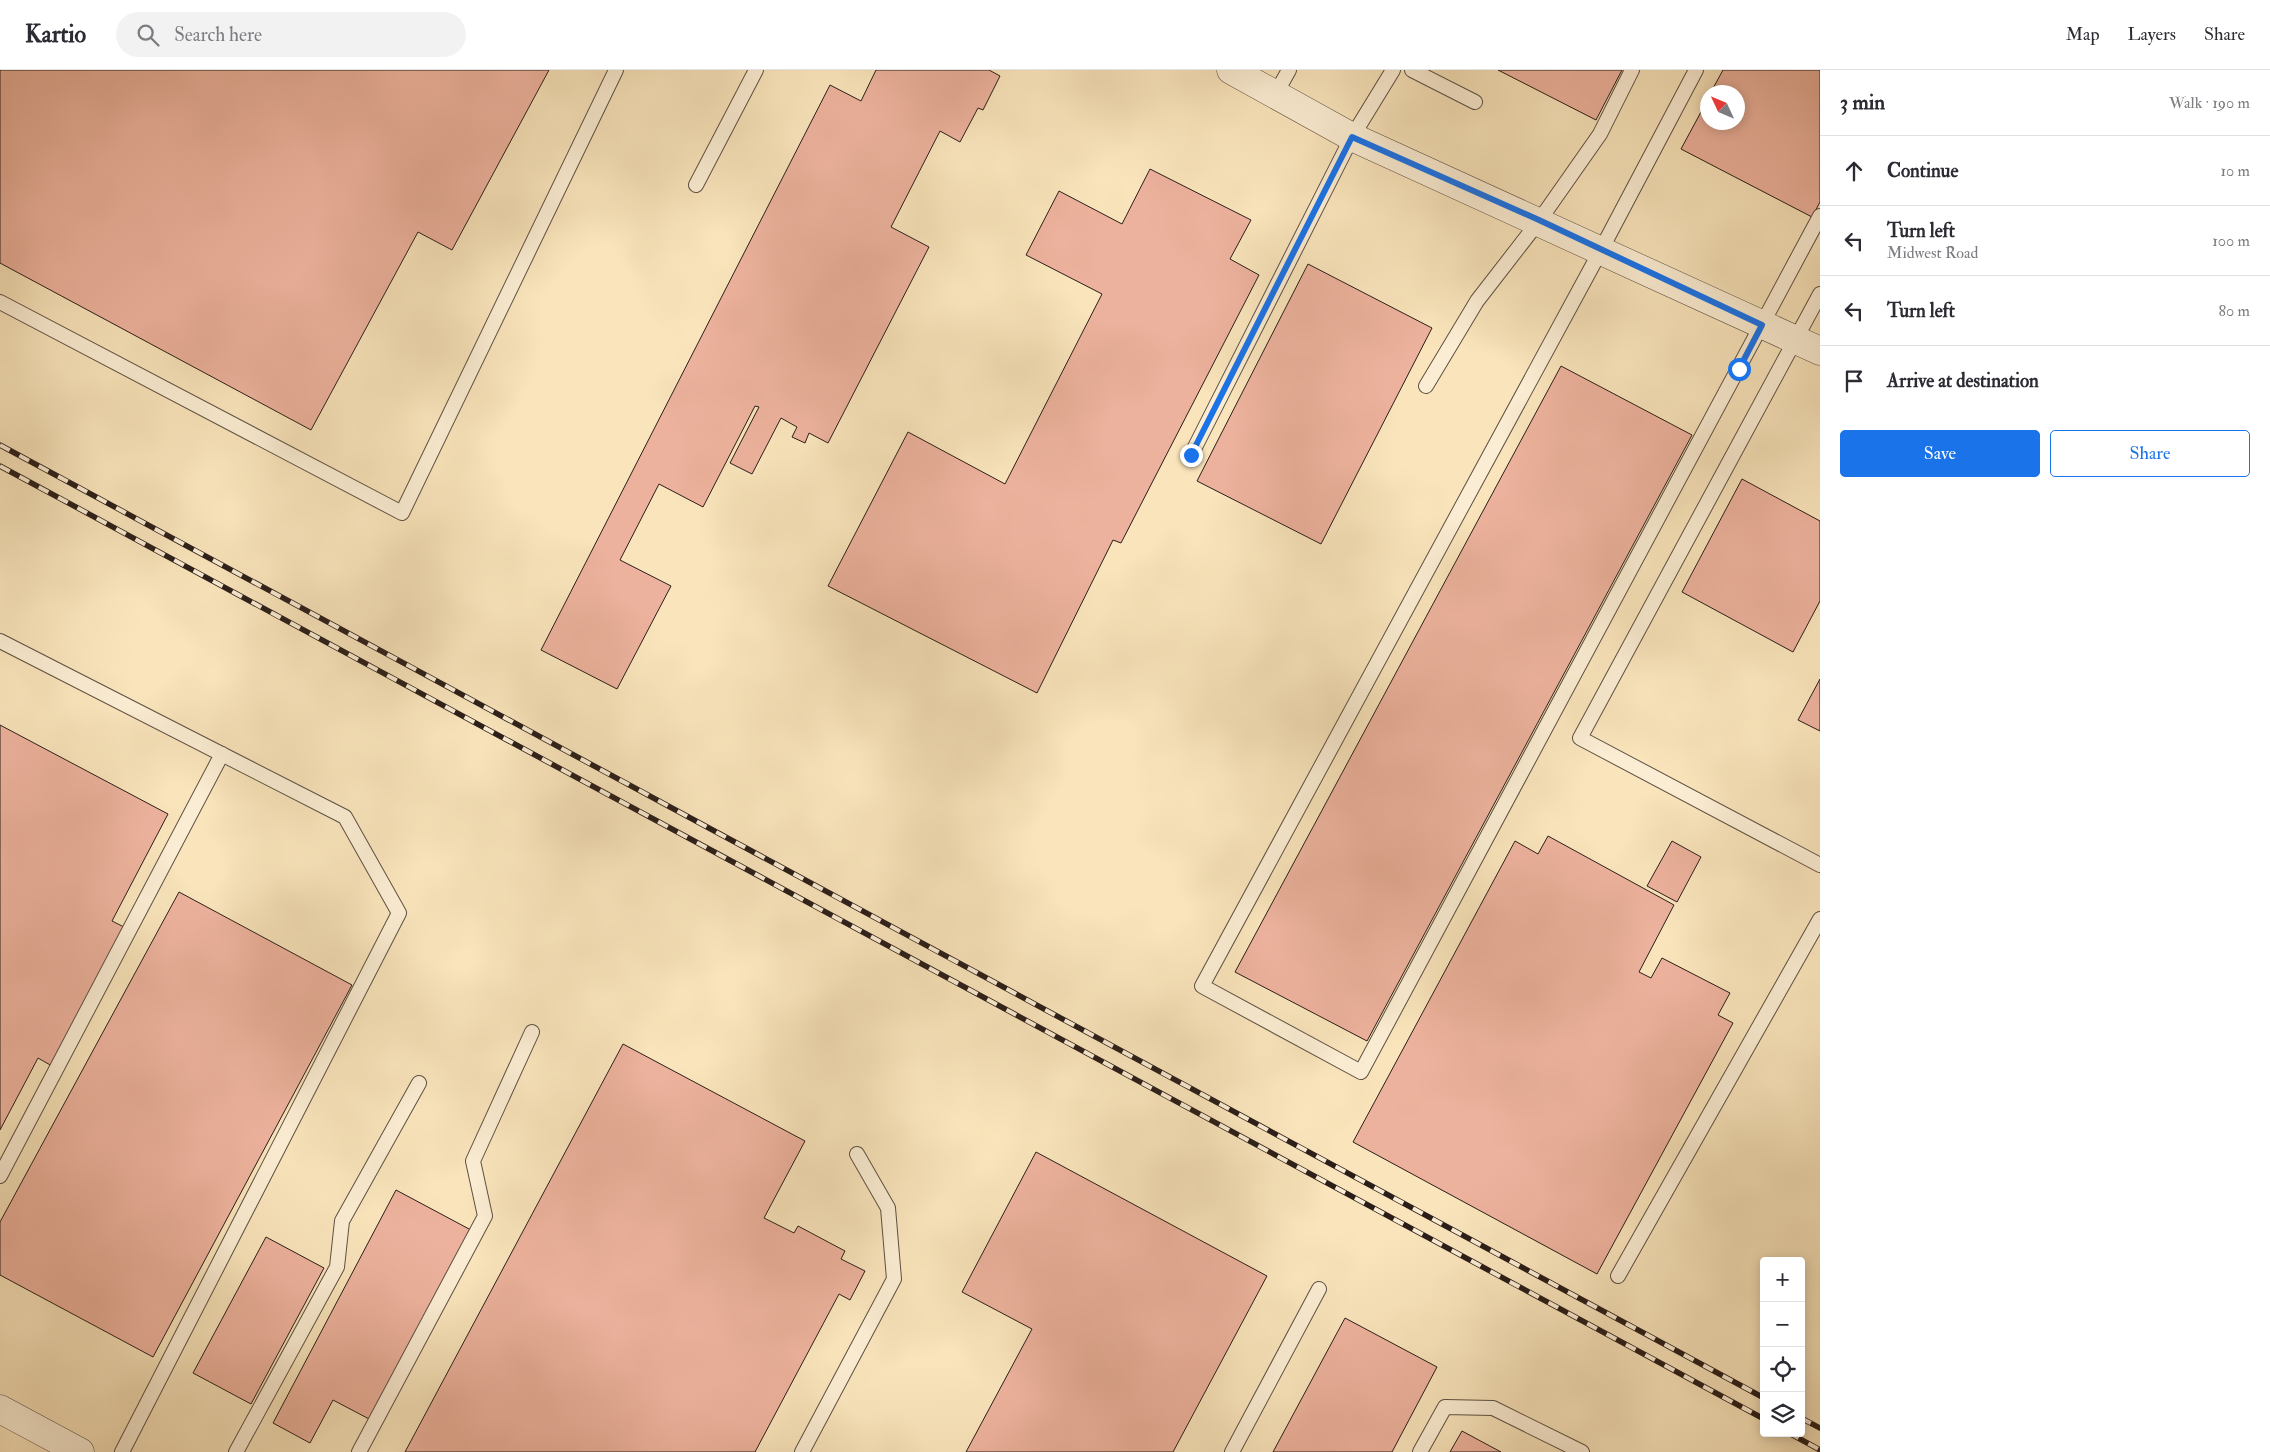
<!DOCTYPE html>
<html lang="en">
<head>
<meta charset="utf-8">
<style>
  :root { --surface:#fff; --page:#f2f2f3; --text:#2b2b33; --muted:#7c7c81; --line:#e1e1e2; --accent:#1a73e8 }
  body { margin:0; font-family:"IM FELL Double Pica",serif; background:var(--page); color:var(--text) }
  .controls { position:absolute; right:15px; bottom:15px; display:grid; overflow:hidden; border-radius:5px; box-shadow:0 2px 12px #0003 }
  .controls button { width:45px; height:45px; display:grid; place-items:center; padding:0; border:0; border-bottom:1px solid var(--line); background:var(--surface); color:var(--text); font:25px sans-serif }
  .compass { position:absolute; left:1700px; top:15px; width:45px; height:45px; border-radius:50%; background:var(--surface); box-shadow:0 2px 12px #0003; rotate:314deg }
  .stop { position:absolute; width:15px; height:15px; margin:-11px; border:4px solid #1a73e8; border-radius:50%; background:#fff }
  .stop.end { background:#1a73e8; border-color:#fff; box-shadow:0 1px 5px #0008 }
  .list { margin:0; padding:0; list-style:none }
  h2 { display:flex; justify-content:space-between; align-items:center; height:65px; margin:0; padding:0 20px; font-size:21px }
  h2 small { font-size:16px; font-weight:400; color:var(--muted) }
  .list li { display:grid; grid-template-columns:32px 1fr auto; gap:15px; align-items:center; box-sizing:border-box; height:70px; padding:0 20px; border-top:1px solid var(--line) }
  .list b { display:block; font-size:19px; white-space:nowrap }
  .list p { margin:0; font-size:16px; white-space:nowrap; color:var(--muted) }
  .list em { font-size:16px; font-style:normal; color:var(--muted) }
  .actions { display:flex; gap:10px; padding:15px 20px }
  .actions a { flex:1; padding:11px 0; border:1px solid var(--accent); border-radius:5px; text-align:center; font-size:18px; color:var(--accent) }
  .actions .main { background:var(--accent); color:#fff }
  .icon { flex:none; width:28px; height:28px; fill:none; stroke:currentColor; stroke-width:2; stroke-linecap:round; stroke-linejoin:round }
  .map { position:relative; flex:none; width:1820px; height:1382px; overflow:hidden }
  header { display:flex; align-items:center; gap:30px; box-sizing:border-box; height:70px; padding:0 25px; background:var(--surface); border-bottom:1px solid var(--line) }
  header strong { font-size:24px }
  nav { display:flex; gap:28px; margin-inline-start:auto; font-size:18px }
  .search { width:350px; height:45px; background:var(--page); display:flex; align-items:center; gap:12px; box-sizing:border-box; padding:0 18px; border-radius:28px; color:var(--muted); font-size:19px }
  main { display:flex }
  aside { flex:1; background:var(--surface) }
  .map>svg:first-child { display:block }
</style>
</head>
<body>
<header>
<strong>Kartio</strong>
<div class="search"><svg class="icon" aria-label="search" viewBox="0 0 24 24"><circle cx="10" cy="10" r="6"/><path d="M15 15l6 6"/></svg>Search here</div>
<nav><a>Map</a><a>Layers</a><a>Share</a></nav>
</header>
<main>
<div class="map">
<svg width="1820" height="1382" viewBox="0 0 1820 1382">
  <rect width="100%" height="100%" fill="#f9e4bb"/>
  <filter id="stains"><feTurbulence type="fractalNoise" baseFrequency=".004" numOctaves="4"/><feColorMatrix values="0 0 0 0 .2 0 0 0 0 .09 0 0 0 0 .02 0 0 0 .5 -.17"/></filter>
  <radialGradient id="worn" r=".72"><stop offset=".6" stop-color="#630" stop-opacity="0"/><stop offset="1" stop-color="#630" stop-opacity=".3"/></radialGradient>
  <g fill="#edb29d" stroke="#2b1e19">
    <path d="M0 0H549L452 180 418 162 311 360 0 193Z"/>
    <path d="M876 0H989L1000 6 983 40 978 38 960 72 940 61 891 157 929 177 828 373 809 363 805 373 792 367 797 357 781 348 752 404 730 393 759 337 755 336 703 437 659 414 620 490 671 516 617 619 541 580 830 15 861 31Z"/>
    <path d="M1498 0H1622L1596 50Z"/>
    <path d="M1723 0H1820V132L1812 147 1681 79 1708 29V52H1738V22H1711Z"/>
    <path d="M1150 99 1251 150 1230 189 1259 205 1121 473 1113 470 1037 623 828 516 908 362 1005 414 1102 224 1026 185 1059 121 1122 154Z"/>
    <path d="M1308 194 1432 258 1321 474 1197 411Z"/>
    <path d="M1561 296 1692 365 1367 971 1235 902Z"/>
    <path d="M1742 409 1820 451V531L1793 582 1682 522Z"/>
    <path d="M1820 609V661L1798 650Z"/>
    <path d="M0 655 168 744 112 851 124 857 52 996 38 988 0 1060Z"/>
    <path d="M1548 766 1674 835 1639 902 1651 908 1662 888 1730 923 1718 945 1733 953 1597 1204 1353 1072 1515 771 1538 784Z"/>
    <path d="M1672 771 1701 787 1677 832 1647 816Z"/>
    <path d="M179 822 352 915 153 1287 0 1205V1152Z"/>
    <path d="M623 974 805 1071 764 1148 794 1163 798 1156 845 1181 841 1189 865 1201 850 1230 839 1224 755 1382H405Z"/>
    <path d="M1036 1082 1267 1206 1173 1382H966L1032 1259 962 1222Z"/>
    <path d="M396 1120 471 1160 371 1350 333 1330 310 1373 273 1353Z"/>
    <path d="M266 1167 324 1198 251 1334 193 1303Z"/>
    <path d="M1345 1248 1437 1297 1392 1382H1273Z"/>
    <path d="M1462 1361 1501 1382H1450Z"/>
  </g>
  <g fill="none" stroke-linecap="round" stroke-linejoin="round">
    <defs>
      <g id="service">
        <path d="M1412 0 1475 32"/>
        <path d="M1696 0 1601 180 1202 916 1361 1002 1820 146"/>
        <path d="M1275 25 1289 0"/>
        <path d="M696 115 756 0"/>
        <path d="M1820 224 1580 668 1820 795"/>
        <path d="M0 232 402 443 616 0"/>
        <path d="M1426 316 1477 231 1539 151 1600 64 1632 0"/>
        <path d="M1191 385 1352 67 1393 0"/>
        <path d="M0 571 345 747 399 843 122 1382"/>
        <path d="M0 1106 222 684"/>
        <path d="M1618 1206 1820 849"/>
        <path d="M236 1382 337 1197 342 1151 419 1013"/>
        <path d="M359 1382 485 1146 473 1091 532 962"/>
        <path d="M802 1382 894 1209 888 1138 857 1084"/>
        <path d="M1232 1382 1319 1219"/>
        <path d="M1420 1382 1445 1337 1493 1338 1582 1382"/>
      </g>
      <path id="minor" d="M0 1339 80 1382"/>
      <path id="tertiary" d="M1231 0 1352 67 1820 281"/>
    </defs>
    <use href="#service" stroke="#5e5042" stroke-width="16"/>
    <use href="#minor" stroke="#5e5042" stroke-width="29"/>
    <use href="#tertiary" stroke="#5e5042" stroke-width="29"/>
    <use href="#service" stroke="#fbedd3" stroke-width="14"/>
    <use href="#minor" stroke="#fbedd3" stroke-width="28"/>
    <use href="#tertiary" stroke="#fbedd3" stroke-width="28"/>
    <defs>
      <g id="rail">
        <path d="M0 375 1764 1328"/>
        <path d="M0 396 1764 1349"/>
        <path d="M1801 1348 1820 1358"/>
        <path d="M1789 1363 1820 1380"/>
      </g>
    </defs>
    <use href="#rail" stroke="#2b1e19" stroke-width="5.5"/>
    <use href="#rail" stroke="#fbedd3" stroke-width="4" stroke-dasharray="11" stroke-linecap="butt"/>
  </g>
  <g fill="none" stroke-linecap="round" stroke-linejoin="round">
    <path stroke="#1a73e8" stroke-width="6" d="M1191 385 1352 67 1539 150 1762 255 1739 299"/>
  </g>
  <rect width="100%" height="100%" filter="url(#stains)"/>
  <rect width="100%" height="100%" fill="url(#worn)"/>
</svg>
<div class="controls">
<button>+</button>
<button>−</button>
<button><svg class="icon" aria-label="locate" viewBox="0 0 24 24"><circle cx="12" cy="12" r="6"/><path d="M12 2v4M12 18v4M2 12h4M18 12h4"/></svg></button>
<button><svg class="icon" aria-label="layers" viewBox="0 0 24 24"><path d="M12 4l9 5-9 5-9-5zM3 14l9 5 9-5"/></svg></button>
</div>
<svg class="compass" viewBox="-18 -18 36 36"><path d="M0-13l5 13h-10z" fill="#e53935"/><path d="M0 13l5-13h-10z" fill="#7c7c81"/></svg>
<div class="stop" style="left:1739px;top:299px"></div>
<div class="stop end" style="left:1191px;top:385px"></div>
</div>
<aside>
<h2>3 min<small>Walk · 190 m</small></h2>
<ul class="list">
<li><svg class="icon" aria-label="ahead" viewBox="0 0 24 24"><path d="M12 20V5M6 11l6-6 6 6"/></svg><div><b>Continue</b></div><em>10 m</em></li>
<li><svg class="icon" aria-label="left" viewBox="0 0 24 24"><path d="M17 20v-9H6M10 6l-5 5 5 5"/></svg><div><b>Turn left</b><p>Midwest Road</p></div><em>100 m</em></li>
<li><svg class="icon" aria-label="left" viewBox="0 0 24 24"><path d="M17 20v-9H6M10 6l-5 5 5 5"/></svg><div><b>Turn left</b></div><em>80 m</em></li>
<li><svg class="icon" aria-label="arrive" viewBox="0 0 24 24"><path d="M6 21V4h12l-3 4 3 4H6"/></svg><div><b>Arrive at destination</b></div></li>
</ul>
<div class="actions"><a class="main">Save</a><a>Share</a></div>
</aside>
</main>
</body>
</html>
